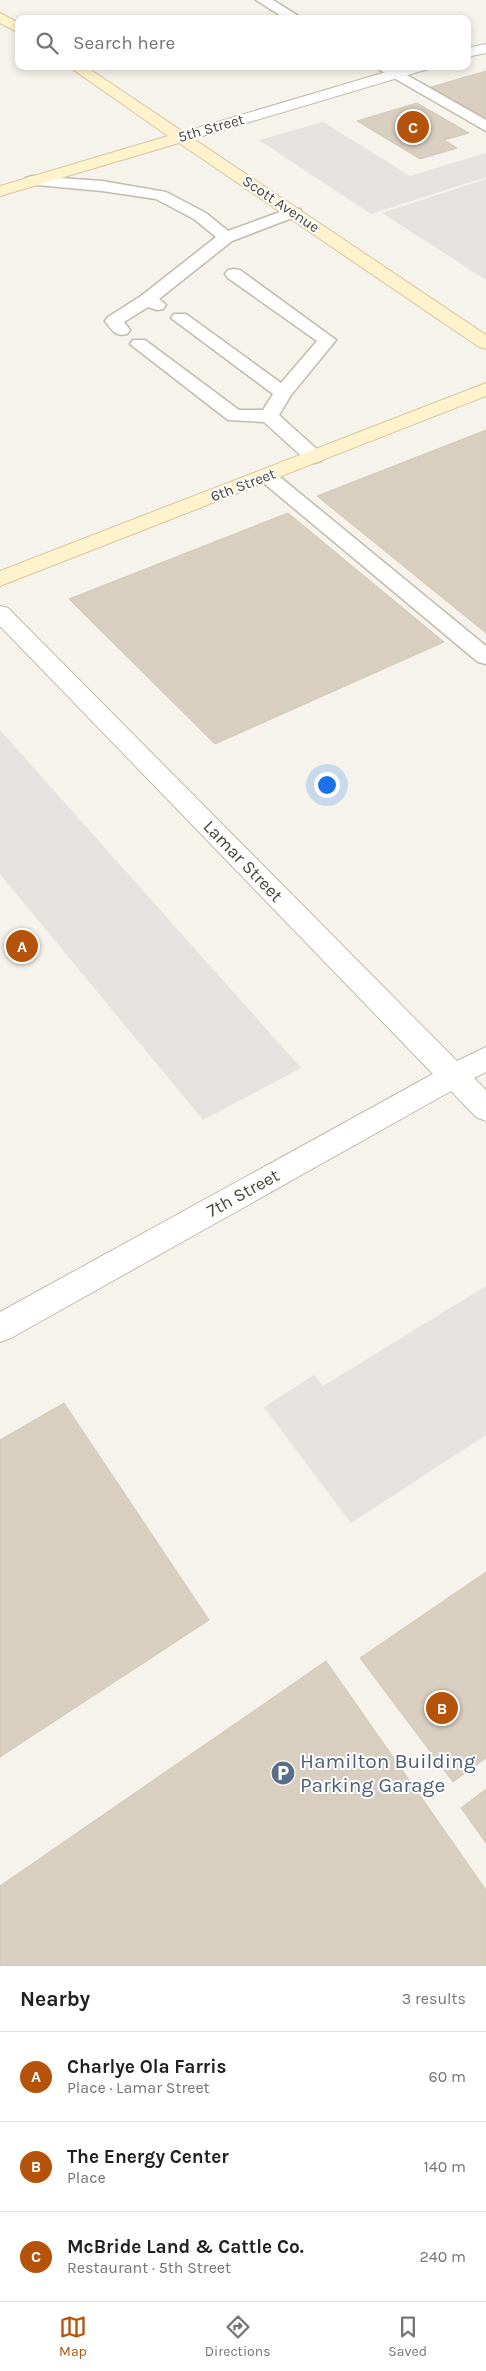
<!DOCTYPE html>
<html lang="en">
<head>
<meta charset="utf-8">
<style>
  :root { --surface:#fff; --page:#f6f6f6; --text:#202124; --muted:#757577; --line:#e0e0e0; --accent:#b45309 }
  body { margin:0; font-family:Karla,sans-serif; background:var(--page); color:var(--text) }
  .you { position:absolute; left:326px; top:784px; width:18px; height:18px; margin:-12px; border:4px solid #fff; border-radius:50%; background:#1a73e8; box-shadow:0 0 0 8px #1a73e833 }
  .badge { display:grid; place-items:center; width:32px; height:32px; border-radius:50%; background:var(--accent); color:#fff; font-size:16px; font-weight:700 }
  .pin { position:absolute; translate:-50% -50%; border:2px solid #fff; box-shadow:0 1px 5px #0006 }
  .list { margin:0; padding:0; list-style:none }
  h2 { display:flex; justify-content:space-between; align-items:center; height:65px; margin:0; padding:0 20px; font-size:21px }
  h2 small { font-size:16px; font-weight:400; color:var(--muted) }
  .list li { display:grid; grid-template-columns:32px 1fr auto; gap:15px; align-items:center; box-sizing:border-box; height:90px; padding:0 20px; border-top:1px solid var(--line) }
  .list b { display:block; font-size:19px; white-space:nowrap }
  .list p { margin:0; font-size:16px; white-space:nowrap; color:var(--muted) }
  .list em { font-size:16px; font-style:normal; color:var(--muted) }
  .icon { flex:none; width:28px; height:28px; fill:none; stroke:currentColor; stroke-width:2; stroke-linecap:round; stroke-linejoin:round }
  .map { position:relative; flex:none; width:486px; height:1966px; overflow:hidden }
  .search { position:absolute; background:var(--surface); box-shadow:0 2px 8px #0003; left:15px; right:15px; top:15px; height:55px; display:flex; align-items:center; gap:12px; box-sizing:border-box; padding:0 18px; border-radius:10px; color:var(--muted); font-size:19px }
  .sheet { height:335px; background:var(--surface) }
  nav { display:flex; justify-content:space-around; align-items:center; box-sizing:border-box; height:70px; border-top:1px solid var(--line); background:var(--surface); font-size:14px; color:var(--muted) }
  nav a { display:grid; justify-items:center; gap:2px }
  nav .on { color:var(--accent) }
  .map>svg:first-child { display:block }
</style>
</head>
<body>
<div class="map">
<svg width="486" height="1966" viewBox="0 0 486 1966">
  <rect width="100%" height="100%" fill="#f6f3ec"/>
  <g fill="#e5e3e0">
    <path d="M323 122 410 176 486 153V177L371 214 259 140Z"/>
    <path d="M486 179V280L382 213Z"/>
    <path d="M0 730 301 1068 203 1120 0 874Z"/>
    <path d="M486 1286V1435L351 1523 264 1407 314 1375 323 1386Z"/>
  </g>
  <g fill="#d8cfc1" stroke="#d3c7b4">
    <path d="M486 71V118L431 87Z"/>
    <path d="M417 103 469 133 444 140 457 148 420 159 357 121Z"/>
    <path d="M486 430V633L317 496Z"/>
    <path d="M288 513 444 642 215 744 69 599Z"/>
    <path d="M64 1403 209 1620 0 1757V1440Z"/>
    <path d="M486 1572V1758L453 1782 360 1658Z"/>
    <path d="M326 1661 486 1890V1966H0V1886Z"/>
    <path d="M486 1789V1843L461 1808Z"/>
  </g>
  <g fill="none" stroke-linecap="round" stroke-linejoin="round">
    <defs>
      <g id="service">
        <path d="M256 0H273L303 19H286Z"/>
        <path d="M373 66H391L486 120V131Z"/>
        <path d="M32 176 102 181 166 192 206 213 228 231 288 209H300L302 212 300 215 232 241 159 299 166 305 163 309 157 310 148 307 124 322 130 330 127 334C115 337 112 330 105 321L108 317 141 296 216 237 194 219 156 199 102 191 26 184 24 181 26 178Z"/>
        <path d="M234 269 240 270 336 340 291 395 279 415 321 453 324 457 321 461 314 463 307 461 264 422 228 420 130 344 133 340H145L239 410H263L273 394 171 318 174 314H186L281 383 317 341 228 278 225 274 228 270Z"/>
        <path d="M267 470 274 472 486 646V664L478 662 260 480 257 476 260 472Z"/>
      </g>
      <g id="minor">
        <path d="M486 44V53L467 57V48Z"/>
        <path d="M406 66H430L428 69 189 140H177L175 137 177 134Z"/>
        <path d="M0 606 8 608 457 1061 486 1047V1072L474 1078 486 1090V1121L476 1117 451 1091 11 1338 0 1342V1312L433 1074 0 626Z"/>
      </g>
      <g id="secondary">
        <path d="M0 13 19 23V33L0 23Z"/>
        <path d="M68 66H85L486 335V349L479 347 179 143 0 196V186L168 136Z"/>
        <path d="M486 383V396L0 586V571Z"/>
      </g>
    </defs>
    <use href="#service" stroke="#c2bbae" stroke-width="3"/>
    <use href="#minor" stroke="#c2bbae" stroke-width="2"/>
    <use href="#secondary" stroke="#d6c79b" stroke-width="2"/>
    <use href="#service" fill="#fff" fill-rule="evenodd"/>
    <use href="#minor" fill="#fff" fill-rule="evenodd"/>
    <use href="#secondary" fill="#fff3cd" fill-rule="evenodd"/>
  </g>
  <defs>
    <symbol id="parking-disc" viewBox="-11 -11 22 22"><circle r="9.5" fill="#5c6f8a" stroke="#fff"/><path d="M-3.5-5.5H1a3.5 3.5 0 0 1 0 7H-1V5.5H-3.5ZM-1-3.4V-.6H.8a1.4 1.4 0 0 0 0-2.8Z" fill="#fff"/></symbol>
  </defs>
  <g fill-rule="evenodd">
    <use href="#parking-disc" x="269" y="1759" width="28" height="28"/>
  </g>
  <g text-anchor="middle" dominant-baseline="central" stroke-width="4" stroke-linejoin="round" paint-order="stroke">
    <g font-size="15" fill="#4b4439" stroke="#fff">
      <text transform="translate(211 128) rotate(-16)">5th Street</text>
      <text transform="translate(281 204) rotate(34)">Scott Avenue</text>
      <text transform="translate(243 485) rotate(-21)">6th Street</text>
    </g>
    <g font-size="18" fill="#4b4439" stroke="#fff">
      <text transform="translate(243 861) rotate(46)">Lamar Street</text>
      <text transform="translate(243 1193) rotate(-29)">7th Street</text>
    </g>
    <g font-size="21" fill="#4e5e75" stroke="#fff" text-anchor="start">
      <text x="300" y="1761">Hamilton Building<tspan x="300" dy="24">Parking Garage</tspan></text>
    </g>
  </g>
</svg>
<div class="you"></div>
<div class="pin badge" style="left:22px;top:946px">A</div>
<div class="pin badge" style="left:442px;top:1708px">B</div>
<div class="pin badge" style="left:413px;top:127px">C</div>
<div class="search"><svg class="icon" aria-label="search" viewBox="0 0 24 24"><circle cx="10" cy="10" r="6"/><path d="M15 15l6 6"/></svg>Search here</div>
</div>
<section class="sheet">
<h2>Nearby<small>3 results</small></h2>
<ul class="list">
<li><span class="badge">A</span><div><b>Charlye Ola Farris</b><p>Place · Lamar Street</p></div><em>60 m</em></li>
<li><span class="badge">B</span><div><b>The Energy Center</b><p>Place</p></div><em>140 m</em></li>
<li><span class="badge">C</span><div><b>McBride Land &amp; Cattle Co.</b><p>Restaurant · 5th Street</p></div><em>240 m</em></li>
</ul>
</section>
<nav>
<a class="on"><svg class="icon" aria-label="map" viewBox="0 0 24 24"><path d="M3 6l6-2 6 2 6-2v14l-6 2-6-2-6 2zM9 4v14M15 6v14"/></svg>Map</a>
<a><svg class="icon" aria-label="directions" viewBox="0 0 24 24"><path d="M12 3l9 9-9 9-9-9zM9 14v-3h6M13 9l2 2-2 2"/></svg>Directions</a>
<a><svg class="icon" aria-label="saved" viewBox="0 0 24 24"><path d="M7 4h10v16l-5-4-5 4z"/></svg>Saved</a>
</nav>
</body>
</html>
